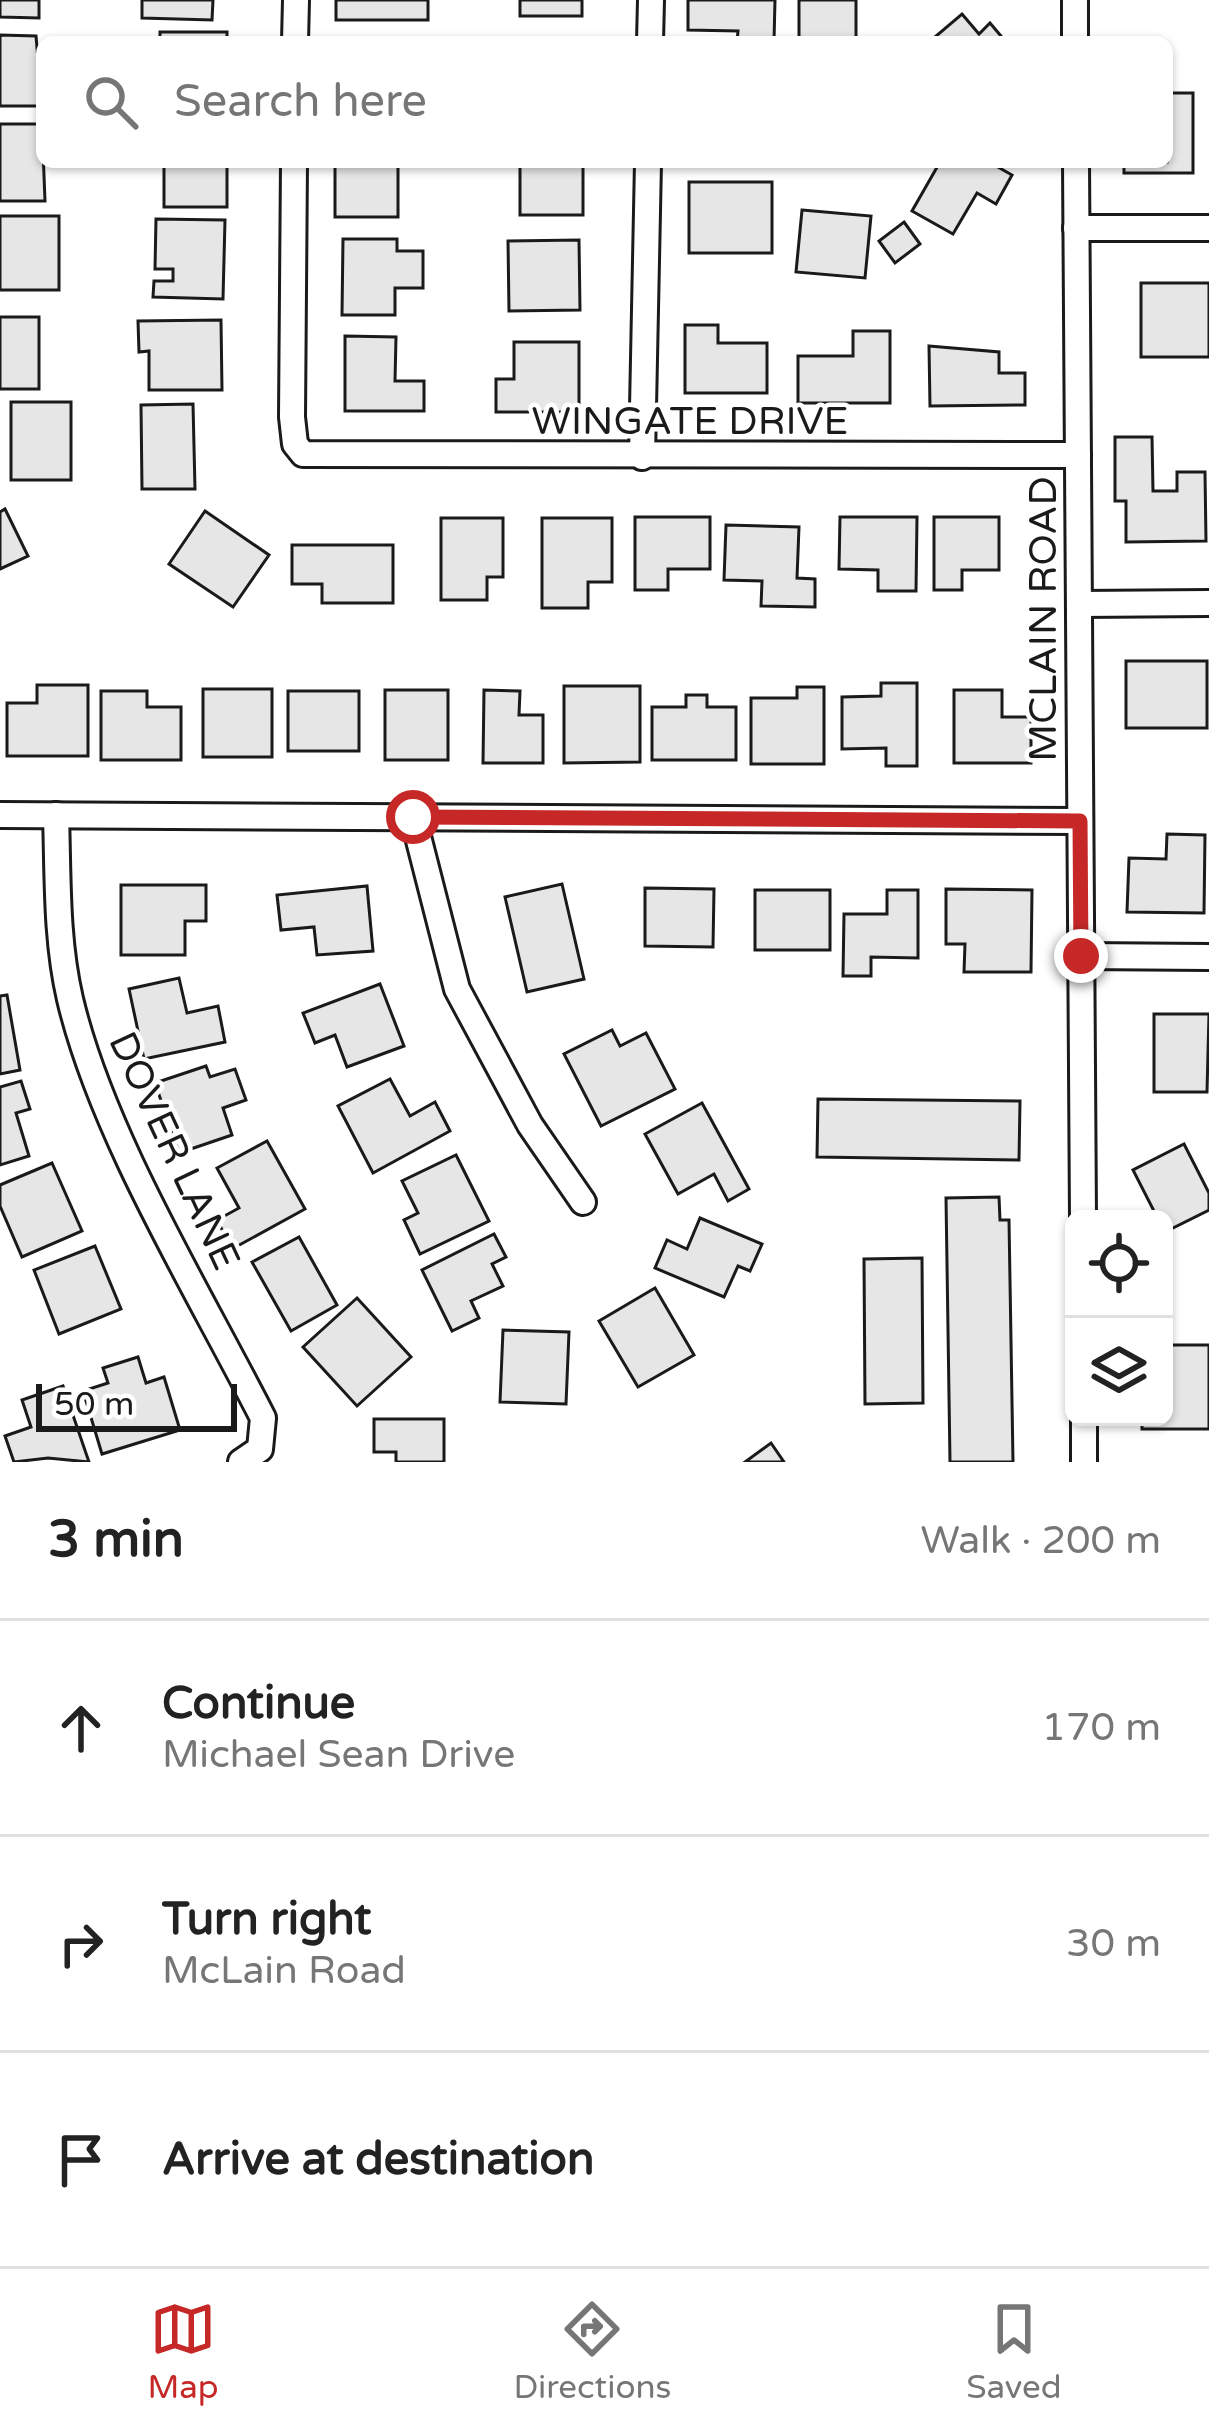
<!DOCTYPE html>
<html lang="en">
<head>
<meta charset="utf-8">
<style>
  :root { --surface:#fff; --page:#f2f2f2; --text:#222; --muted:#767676; --line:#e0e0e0; --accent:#c62828 }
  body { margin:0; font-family:"Varela Round",sans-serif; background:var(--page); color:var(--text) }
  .controls { position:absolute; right:36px; bottom:36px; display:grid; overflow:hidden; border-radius:18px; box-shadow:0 3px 9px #0004 }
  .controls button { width:108px; height:108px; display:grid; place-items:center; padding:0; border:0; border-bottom:3px solid var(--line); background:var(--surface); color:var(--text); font:60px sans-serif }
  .scale { position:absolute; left:36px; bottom:30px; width:201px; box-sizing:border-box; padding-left:12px; border:6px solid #1a1a1a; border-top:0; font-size:33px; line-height:42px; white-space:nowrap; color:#1a1a1a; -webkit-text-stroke:9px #fff; paint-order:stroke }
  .stop { position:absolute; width:36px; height:36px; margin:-27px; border:9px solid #c62828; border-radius:50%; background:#fff }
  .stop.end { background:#c62828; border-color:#fff; box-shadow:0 3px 12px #0008 }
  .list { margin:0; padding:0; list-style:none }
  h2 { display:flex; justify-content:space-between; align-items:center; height:156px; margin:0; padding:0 48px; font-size:51px }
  h2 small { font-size:39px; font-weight:400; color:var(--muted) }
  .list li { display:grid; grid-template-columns:78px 1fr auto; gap:36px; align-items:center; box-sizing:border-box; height:216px; padding:0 48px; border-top:3px solid var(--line) }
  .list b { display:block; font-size:45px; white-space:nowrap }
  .list p { margin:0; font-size:39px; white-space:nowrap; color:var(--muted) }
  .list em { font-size:39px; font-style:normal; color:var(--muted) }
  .icon { flex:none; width:66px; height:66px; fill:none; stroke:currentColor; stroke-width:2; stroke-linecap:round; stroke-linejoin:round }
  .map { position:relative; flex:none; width:1209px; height:1462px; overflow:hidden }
  .search { position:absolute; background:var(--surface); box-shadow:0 3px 9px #0004; left:36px; right:36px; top:36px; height:132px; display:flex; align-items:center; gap:30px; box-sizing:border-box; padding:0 42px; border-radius:18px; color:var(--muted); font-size:45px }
  .sheet { height:804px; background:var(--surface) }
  nav { display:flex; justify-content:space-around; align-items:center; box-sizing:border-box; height:168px; border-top:3px solid var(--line); background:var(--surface); font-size:33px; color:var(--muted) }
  nav a { display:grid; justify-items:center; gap:6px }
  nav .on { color:var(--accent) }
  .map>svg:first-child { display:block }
</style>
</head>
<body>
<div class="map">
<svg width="1209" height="1462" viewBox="0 0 1209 1462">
  <rect width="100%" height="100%" fill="#fff"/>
  <g fill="#e6e6e6" stroke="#1a1a1a" stroke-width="3">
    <path d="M0 0H39V18L0 17Z"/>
    <path d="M142 0H213L212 20 142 18Z"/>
    <rect x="336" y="0" width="92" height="20"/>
    <rect x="520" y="0" width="62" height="16"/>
    <path d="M688 0H775L774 42H737L738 31 688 30Z"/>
    <rect x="799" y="0" width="57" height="42"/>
    <path d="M962 14 979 34 990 23 1006 42H929Z"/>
    <rect x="160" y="32" width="67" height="10"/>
    <path d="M0 35 36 36 42 106H0Z"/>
    <path d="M1167 93H1193V173H1124V162H1167Z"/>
    <path d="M0 124H42L45 201H0Z"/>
    <rect x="164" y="162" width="63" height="45"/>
    <rect x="335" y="162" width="63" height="55"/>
    <rect x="520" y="162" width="63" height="53"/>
    <path d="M940 162H989L1012 175 996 204 977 193 953 234 912 211Z"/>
    <rect x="689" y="182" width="83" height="71"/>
    <path d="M802 210 871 216 865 278 796 272Z"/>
    <rect x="0" y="216" width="59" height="74"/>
    <path d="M156 219 225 220 223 299 153 297 154 281H173V269H155Z"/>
    <path d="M904 222 920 244 895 263 879 241Z"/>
    <path d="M343 239H397V251H423V288H395V315H342Z"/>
    <path d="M579 240 580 310 509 311 508 241Z"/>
    <rect x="1141" y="283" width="68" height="74"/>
    <rect x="0" y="317" width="39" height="72"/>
    <path d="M221 320 222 390H149V351L139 352 138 321Z"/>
    <path d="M685 325H718V343H767V393H685Z"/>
    <path d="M853 331H890V403H798V356H853Z"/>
    <path d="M345 336 396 337 395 381H424V411H345Z"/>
    <path d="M514 342H579V412H496V379H514Z"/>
    <path d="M929 346 999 352V373H1025V405L930 406Z"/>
    <rect x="11" y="402" width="60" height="78"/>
    <path d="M193 404 195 489H142L141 405Z"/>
    <path d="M1115 437H1152L1153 491H1177V472H1205L1206 541 1126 542V501H1115Z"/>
    <path d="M5 509 28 556 0 569V512Z"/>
    <path d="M205 511 269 555 233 607 169 564Z"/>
    <path d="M635 517H710V569H668V590H635Z"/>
    <path d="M840 517H917L916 591H878V570L839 569Z"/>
    <path d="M934 517H999V570H962V590H934Z"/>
    <path d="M441 518H503V577H487V600H441Z"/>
    <path d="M542 518H612V582H588V608H542Z"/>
    <path d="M726 525 799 527 797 578 815 579V607L761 606 762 581 724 580Z"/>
    <path d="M292 545H393V603H322V584H292Z"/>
    <rect x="1126" y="661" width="81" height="67"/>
    <path d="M881 683H917V766H886V748L842 749V697L881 696Z"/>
    <path d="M37 685H88V756H7V703H37Z"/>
    <path d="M564 686H640V762L564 763Z"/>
    <path d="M797 687H824V764H751V698H797Z"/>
    <rect x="203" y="689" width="69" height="68"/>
    <rect x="385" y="690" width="63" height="70"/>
    <path d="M484 690 520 691 519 715H543V763H483Z"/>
    <path d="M954 690H1002V717H1031V763H954Z"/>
    <path d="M101 691H147V707H181V760H101Z"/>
    <rect x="288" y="691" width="71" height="60"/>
    <path d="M686 695H707V707H736V760H652V707H686Z"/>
    <path d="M1167 834 1205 835 1204 913 1127 912 1129 858 1166 859Z"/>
    <path d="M562 884 584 979 527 992 505 897Z"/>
    <path d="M121 885H206V921H185V955H121Z"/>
    <path d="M367 886 373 951 317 955 314 927 281 930 277 895Z"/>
    <path d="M645 888 714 889 713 947 645 946Z"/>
    <path d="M946 889 1032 890 1031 972H964L965 944H946Z"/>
    <rect x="755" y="890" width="75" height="60"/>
    <path d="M887 890H918V958L871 957V976H843L844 914H887Z"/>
    <path d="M179 978 187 1013 218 1006 225 1042 144 1059 129 989Z"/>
    <path d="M380 984 404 1046 347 1067 335 1035 315 1043 303 1013Z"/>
    <path d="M7 995 20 1070 0 1074V996Z"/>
    <path d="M1154 1014H1209L1207 1092H1154Z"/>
    <path d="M612 1030 620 1046 646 1033 675 1089 601 1126 564 1054Z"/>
    <path d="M206 1066 210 1077 235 1069 246 1100 223 1108 232 1135 179 1153 155 1083Z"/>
    <path d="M390 1079 410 1116 435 1102 450 1131 373 1173 338 1106Z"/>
    <path d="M21 1081 30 1109 16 1113 29 1156 0 1165V1087Z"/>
    <path d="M818 1099 1020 1101 1019 1160 817 1157Z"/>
    <path d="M702 1103 749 1189 728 1201 714 1174 678 1194 645 1134Z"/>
    <path d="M267 1141 305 1209 232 1249 217 1220 239 1208 217 1168Z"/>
    <path d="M1184 1144 1209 1193V1210L1165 1232 1164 1219H1158L1133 1170Z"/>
    <path d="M456 1155 489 1221 420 1254 404 1220 418 1213 402 1181Z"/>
    <path d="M52 1163 82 1231 22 1257 0 1206V1185Z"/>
    <path d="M999 1197 1000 1220H1009L1013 1462H950L946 1198Z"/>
    <path d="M700 1218 762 1244 750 1271 738 1266 724 1297 655 1268 667 1240 687 1249Z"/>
    <path d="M494 1234 506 1257 492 1264 503 1286 471 1301 479 1318 452 1331 422 1270Z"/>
    <path d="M299 1237 337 1305 291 1331 252 1262Z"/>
    <path d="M95 1246 121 1309 59 1334 34 1270Z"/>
    <path d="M922 1258 923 1403 865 1404 864 1259Z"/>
    <path d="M655 1288 694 1355 638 1387 599 1321Z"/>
    <path d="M357 1298 411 1357 357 1406 303 1347Z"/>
    <path d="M503 1330 569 1332 566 1404 500 1402Z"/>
    <path d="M1164 1345H1209V1429H1142V1417H1164Z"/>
    <path d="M138 1357 146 1383 164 1377 180 1430 102 1454 83 1391 108 1383 103 1368Z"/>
    <path d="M63 1386 89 1462 48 1458 14 1462 5 1436 31 1427 22 1400Z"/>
    <path d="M374 1419H444V1462H396V1452H374Z"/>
    <path d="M771 1443 784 1462H745Z"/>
  </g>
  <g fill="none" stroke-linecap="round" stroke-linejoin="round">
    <defs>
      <g id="street">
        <path d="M1075 0V42"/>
        <path d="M295 42 296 0"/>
        <path d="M650 42 651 0"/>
        <path d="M294 162 292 417 295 444 303 454 1078 455"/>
        <path d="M1076 162 1083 1219"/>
        <path d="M1076 228H1209"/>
        <path d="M642 457 648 162"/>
        <path d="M1079 604 1209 603"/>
        <path d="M0 815 1080 821"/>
        <path d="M56 815C58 877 56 939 70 999 102 1135 199 1292 263 1418L260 1449 241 1462"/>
        <path d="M413 817 457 989 530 1125 583 1202"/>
        <path d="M1081 956 1209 957"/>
        <path d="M1084 1417V1462"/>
      </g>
    </defs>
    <use href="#street" stroke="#1a1a1a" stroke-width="30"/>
    <use href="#street" stroke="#fff" stroke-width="24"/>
  </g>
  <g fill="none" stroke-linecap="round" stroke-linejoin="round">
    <path stroke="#c62828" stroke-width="15" d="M413 817 1080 821 1081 956"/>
  </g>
  <g text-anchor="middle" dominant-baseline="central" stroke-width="9" stroke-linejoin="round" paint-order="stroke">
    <g font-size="39" fill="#1a1a1a" stroke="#fff">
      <text x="690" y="421">WINGATE DRIVE</text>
      <text transform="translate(1043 619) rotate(-90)">MCLAIN ROAD</text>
      <text transform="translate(174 1151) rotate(65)">DOVER LANE</text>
    </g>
  </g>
</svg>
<div class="controls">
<button><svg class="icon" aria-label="locate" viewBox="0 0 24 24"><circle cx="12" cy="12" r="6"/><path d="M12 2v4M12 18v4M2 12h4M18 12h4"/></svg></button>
<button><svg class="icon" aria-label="layers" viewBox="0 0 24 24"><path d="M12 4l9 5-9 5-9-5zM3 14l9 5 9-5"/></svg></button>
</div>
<div class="scale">50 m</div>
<div class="stop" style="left:413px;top:817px"></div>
<div class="stop end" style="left:1081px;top:956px"></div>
<div class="search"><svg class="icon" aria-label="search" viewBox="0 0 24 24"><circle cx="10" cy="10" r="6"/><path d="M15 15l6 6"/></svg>Search here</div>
</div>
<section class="sheet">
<h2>3 min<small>Walk · 200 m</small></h2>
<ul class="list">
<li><svg class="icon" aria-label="ahead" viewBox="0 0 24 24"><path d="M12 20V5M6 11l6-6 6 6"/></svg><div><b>Continue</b><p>Michael Sean Drive</p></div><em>170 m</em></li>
<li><svg class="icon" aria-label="right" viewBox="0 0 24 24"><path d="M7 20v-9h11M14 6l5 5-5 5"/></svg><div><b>Turn right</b><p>McLain Road</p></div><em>30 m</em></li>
<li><svg class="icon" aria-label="arrive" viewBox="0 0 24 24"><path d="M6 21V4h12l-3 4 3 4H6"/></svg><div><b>Arrive at destination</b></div></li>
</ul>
</section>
<nav>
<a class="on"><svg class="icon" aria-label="map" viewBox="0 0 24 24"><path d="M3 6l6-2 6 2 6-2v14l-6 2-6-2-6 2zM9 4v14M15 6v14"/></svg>Map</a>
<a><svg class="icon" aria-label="directions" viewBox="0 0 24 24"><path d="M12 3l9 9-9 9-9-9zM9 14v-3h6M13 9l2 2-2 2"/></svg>Directions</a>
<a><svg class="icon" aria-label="saved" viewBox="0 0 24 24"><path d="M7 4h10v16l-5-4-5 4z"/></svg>Saved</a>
</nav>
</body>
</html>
